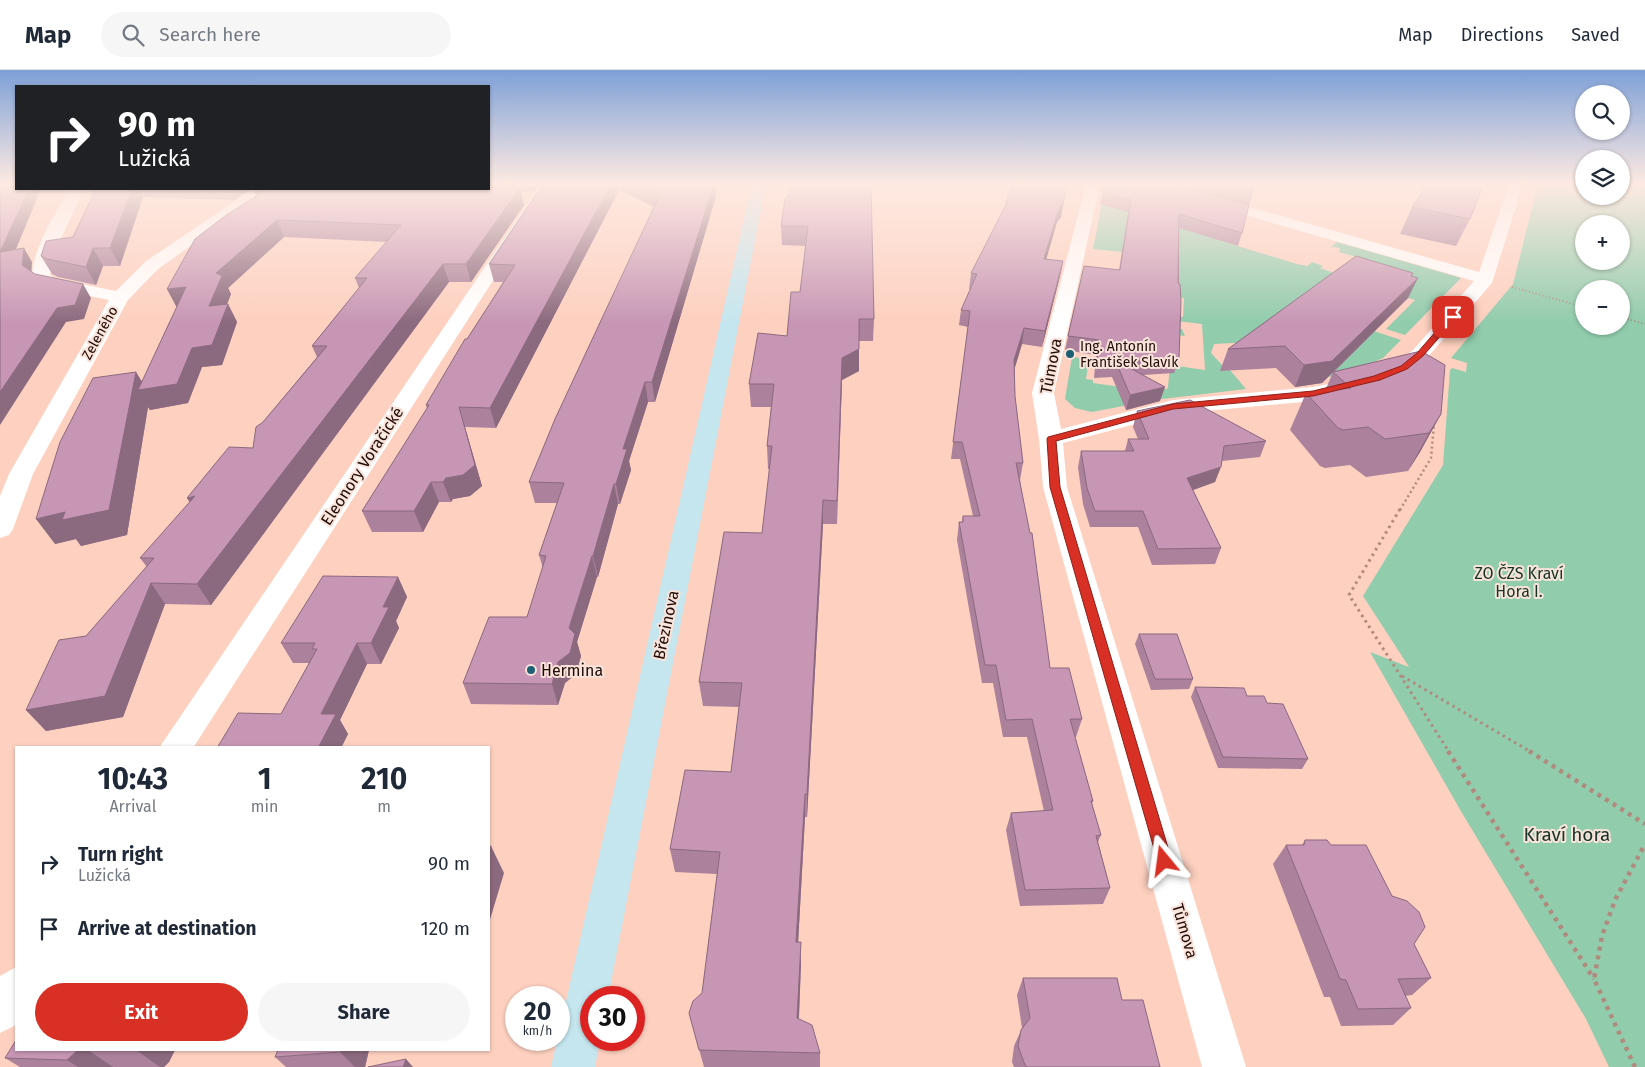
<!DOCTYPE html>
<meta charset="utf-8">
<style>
body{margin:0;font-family:"Fira Sans",sans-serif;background:#f6f6f7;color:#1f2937;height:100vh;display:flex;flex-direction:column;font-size:19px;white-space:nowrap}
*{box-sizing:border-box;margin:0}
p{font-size:16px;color:#747a83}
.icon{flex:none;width:28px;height:28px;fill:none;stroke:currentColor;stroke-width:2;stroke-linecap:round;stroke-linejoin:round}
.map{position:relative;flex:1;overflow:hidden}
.drawer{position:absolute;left:15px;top:676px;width:475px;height:305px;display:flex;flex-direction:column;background:#fff;border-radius:0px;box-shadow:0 1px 4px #0004}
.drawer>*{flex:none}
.guide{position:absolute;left:15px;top:15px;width:475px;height:105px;border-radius:0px;box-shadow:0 1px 4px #0004;background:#202124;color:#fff;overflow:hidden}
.tools{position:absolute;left:1575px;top:15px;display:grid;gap:10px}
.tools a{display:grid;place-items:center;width:55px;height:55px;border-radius:50%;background:#fff;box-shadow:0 1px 4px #0004;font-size:25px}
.speed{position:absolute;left:505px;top:916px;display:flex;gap:10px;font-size:25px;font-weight:700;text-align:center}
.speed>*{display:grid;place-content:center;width:65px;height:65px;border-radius:50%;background:#fff;box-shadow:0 1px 4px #0004;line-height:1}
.speed small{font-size:12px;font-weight:400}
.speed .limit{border:8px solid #d22;background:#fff;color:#111}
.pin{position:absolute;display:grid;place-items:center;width:42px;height:42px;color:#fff;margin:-21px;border-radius:10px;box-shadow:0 2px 8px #0006}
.me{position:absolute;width:55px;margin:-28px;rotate:344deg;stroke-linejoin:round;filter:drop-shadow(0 0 4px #0008)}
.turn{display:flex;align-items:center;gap:18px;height:105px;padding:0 20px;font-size:22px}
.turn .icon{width:65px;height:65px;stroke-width:2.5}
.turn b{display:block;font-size:35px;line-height:42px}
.eta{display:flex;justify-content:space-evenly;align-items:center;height:85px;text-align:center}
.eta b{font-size:30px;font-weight:700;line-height:35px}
.action{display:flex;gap:10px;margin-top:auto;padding:10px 20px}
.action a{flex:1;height:58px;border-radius:30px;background:#d93025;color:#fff;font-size:20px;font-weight:700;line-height:58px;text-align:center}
.action a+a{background:#f6f6f7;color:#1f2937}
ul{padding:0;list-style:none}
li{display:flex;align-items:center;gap:15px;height:65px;padding:0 20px}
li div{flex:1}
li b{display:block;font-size:19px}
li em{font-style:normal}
header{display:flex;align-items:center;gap:30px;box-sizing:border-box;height:70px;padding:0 25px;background:#fff;border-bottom:1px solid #e0e1e3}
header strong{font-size:24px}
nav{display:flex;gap:28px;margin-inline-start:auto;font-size:18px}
.search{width:350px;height:45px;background:#f6f6f7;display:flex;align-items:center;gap:12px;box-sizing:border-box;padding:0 18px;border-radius:28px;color:#747a83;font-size:19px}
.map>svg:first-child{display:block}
.green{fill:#91ccad;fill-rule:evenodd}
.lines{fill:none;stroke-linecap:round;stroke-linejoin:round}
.path-far3{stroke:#af8b7e;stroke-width:2;stroke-dasharray:1 2.5;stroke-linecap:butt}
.path-far2{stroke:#af8b7e;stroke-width:2.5;stroke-dasharray:2 3;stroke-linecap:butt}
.path-far1{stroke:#af8b7e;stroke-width:3;stroke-dasharray:2.5 4;stroke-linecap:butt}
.path{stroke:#af8b7e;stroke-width:4.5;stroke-dasharray:4 5;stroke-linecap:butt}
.street{fill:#fff;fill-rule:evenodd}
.secondary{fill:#c5e6ef;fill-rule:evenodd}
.wall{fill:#ab819b}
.shaded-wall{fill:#8b697e}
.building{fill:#c796b4;stroke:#8b697e}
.route{fill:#d93025;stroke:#8d1f18}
.poi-dot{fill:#1d5f73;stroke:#fae3da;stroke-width:2}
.labels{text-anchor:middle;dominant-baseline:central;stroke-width:4;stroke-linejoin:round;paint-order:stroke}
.far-street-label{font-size:14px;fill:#1f0c06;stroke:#fae3da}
.far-poi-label{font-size:14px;fill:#1f0c06;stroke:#fae3da;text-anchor:start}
.street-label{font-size:16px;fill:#1f0c06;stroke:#fae3da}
.park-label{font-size:16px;fill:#153627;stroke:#fae3da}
.poi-label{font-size:16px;fill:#1f0c06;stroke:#fae3da;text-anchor:start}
.near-park-label{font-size:19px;fill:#153627;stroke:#fae3da}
</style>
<header>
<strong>Map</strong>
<div class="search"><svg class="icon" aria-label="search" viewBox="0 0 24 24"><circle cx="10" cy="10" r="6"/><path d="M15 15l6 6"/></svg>Search here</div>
<nav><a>Map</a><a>Directions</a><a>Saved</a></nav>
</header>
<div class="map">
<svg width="1645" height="997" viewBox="0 0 1645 997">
<rect width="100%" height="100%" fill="#fdd0bf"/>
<g class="green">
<path d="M1109 114 1137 115 1231 142 1221 171 1297 194 1307 196 1312 192 1323 196 1320 198 1337 204 1374 192 1339 182 1340 178 1334 177 1330 178 1337 172 1461 208 1405 265 1386 259 1415 230 1401 226 1374 261 1401 270 1383 288 1352 301 1300 314 1254 272 1214 274 1211 283 1223 296 1230 300 1246 319 1154 330 1092 342 1075 338 1065 329 1072 287 1089 289 1086 309 1093 310V313L1142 320 1167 319 1168 317 1170 295 1205 300 1202 254 1177 251V258L1182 259 1185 266 1177 265 1073 282 1085 215 1154 244 1183 247 1184 228 1174 227 1124 168 1122 182 1093 179 1105 117Z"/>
<path d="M1538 114H1584V126H1621V114H1645V997H1609L1586 949 1462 743 1370 582 1409 597 1363 526 1443 395 1450 300 1452 298 1466 302 1467 293 1451 288 1513 214ZM1584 154H1621V191H1584ZM1584 219H1621V256H1584Z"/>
</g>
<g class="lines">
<g class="path-far3">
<path d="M1512 217 1584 237"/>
<path d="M1621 247 1645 254"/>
</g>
<path class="path-far2" d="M1400 440 1431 388 1434 354"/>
<g class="path-far1">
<path d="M1400 439 1349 525 1449 682"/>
<path d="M1402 606 1531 682"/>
</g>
<g class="path">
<path d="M1448 681 1594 909"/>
<path d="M1529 681 1645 754"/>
<path d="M1635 997 1594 909 1602 866 1615 830 1645 774"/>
</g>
<g class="street">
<path d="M541 114H555L193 678H159Z"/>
<path d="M1086 114H1100L1054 323 1061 359 1173 330 1313 317 1342 311 1350 312 1353 317 1350 322 1313 331 1174 344 1063 373 1067 417 1246 997H1202L1043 417 1039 369 1032 323Z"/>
<path d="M1146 114H1168L1479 202 1509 114H1523L1492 213 1427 288 1411 302 1393 308 1386 306 1382 302 1386 298 1397 294 1413 280 1474 211 1148 117Z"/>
<path d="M69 119H84L57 177 50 205 57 209 116 221 146 191 253 119H271L158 199 128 230 33 404 13 459 9 465 0 468V426L9 404 109 230 45 217 32 207C32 179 56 143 69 119Z"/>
<path d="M16 897V955L0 963V906Z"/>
</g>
<path class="secondary" d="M752 114H766L608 928H591V970H600L595 997H551Z"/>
</g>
<g class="wall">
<path d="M489 114H540L533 122H521L524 135 471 212H449L211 535 165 534 123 647 46 661 26 640 86 566 147 497 140 488 253 378 263 352 317 287 312 276 359 218 355 208 387 172 284 167 228 218 231 224 227 234H228L237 252 222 295 202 297 188 333 150 340 148 337 127 465 81 476 76 469 55 474 142 312 177 237 167 219 256 126 253 119H489Z"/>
<path d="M543 114H716V126L655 332H648L629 391 631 400 620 434H618L598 507H597L577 572 581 586 576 604 565 613 558 635 471 634 463 613 527 547 543 498 539 485 557 433H535L529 412 654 137 619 120 496 358 465 357 482 416 470 426 453 429 451 432H439L423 462H372L362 441 427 339 426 335 503 212H494L489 194Z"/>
<path d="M796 114 874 249 873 271H859V301L842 310 837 454H823L807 747H805L798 872 801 893 799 949 820 983V997H704L689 943 702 923 717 804 675 802 670 779 731 702 739 637 703 636 699 612 762 463 770 399H768L767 376 771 337H751L749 314 787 266 800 222 806 176 782 175 781 156Z"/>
<path d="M1190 114H1256L1249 135 1242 163 1238 176 1179 158V289L1174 303 1143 305 1160 331 1126 340 1112 307 1094 308 1096 285 1065 280 1084 196 1119 200 1128 142 1100 134 1103 120 1195 119Z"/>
<path d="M96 119H250L234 130 143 127 120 196H103L96 215 58 207 52 204 41 186 73 167Z"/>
<path d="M1480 123 1470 149 1456 176 1400 164 1412 137Z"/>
<path d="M1006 131 1061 147 1057 152 1046 189 1063 191 1060 206 1042 277 1022 274 1015 297V326L1023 393 1020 410 1050 598 1082 649 1076 667H1075L1093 731 1092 734 1101 765 1098 772 1110 818 1103 834 1020 836 1006 760 1011 743 1044 741 1027 667H1003L993 613H982L957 470 959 452H962L963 446H973L960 389H951L968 257 959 255 961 240 970 219H969L971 203 1005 136Z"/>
<path d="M1412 206 1408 228 1334 302 1441 344 1420 382 1408 401 1366 407 1350 395 1325 398 1320 396 1290 360 1306 323 1325 321 1333 302 1322 313 1295 317 1276 298 1220 301 1228 279Z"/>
<path d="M1137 341 1266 371 1260 387 1222 391 1215 412 1193 420 1221 478 1215 494 1152 495 1138 457H1090L1083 434 1078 397 1081 381H1125L1128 369H1138L1133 357Z"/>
<path d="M398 507 407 527 396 551 399 558 381 594H367L340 650 348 664 341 678H217L281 644 309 593H293L281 573Z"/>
<path d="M1139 564 1193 609 1189 619 1151 620 1135 574Z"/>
<path d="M1195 617 1247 626 1267 633 1308 689 1302 699 1218 698 1191 627Z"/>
<path d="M1305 770 1414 874 1431 908 1412 925 1405 926 1411 938 1393 955 1341 956 1330 927H1324L1273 794 1286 775H1302Z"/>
<path d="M1023 908 1122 930 1160 997H1014L1012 992 1014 976 1022 958 1017 925Z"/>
<path d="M16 980H175L169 992 164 997H20L5 988Z"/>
<path d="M369 980 365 997H286L275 987Z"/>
</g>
<g class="shaded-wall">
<path d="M531 114H540L533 122Z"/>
<path d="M611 114H618L619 120 496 358 490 338Z"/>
<path d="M714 114H716V126L655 332 652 312Z"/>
<path d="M1067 115 1061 147 1057 152 1042 204 1044 189 1059 138Z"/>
<path d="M520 118 524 135 471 212 466 194Z"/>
<path d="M29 119H41L9 196 0 182Z"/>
<path d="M132 119H139L143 127 120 196 110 178Z"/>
<path d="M229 119H250L234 130Z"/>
<path d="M277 150 284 167 228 218 231 224 219 255 209 236 216 203Z"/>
<path d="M24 178 32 192 31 208 22 195Z"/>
<path d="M93 178 103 196 96 215 86 197Z"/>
<path d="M1063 191 1060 206 1042 277 1045 261Z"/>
<path d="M443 194 449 212 211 535 197 514Z"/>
<path d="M1413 203 1406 220 1418 208 1408 228 1322 313 1295 317 1304 295Z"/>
<path d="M83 214 91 228 84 249 66 252 0 355V322L57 238Z"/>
<path d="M186 217 177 238 167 219Z"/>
<path d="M228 234 237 252 222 295 202 297 188 333 150 340 148 337 127 465 81 476 76 469 55 474 36 449 136 302 146 318 192 278Z"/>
<path d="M1024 258 1022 274 1012 307 1014 290Z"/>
<path d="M859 279V301L842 310 837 454 842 288Z"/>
<path d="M645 312 648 332 629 391 631 400 620 434 616 414 623 379Z"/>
<path d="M1165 317 1160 331 1126 340 1130 325Z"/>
<path d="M459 337 482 416 470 426 453 429 451 432 443 412Z"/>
<path d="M1441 344 1420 382 1408 401 1429 363Z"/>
<path d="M1221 397 1215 412 1182 424 1187 408Z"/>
<path d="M431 412 439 432 423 462 414 441Z"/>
<path d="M614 414 618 434 598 507 593 486Z"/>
<path d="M195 426 200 449 187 428Z"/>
<path d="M823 430V454L807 747V724Z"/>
<path d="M592 486 597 507 577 572 581 586 576 604 565 613 558 635 552 614Z"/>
<path d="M398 507 407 527 396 551 399 558 381 594 371 573 383 537Z"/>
<path d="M151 513 165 534 123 647 46 661 26 640Z"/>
<path d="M357 573 367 594 340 650 348 664 341 678H318L321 644Z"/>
<path d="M805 724V747L797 893 796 872Z"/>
<path d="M491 776 504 803 489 853V784Z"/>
<path d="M801 872V893L798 967 797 948Z"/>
<path d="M78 980H88L113 997H78L67 990Z"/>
<path d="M136 980H175L169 992 164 997H160Z"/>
<path d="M341 980H369L365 997H355L340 982Z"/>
<path d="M406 989 413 997H403Z"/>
</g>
<g class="building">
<path d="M0 114H16V119H29L0 182 24 178 22 195 35 204 83 214 75 235 57 238 0 322Z"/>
<path d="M543 114H611L490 338 459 337 475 395 463 405 446 408 443 412H431L414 441H362L429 335H426L465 269H467L515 195 489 194Z"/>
<path d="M638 114H714L652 312H645L623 379H627L616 414H614L593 486H592L569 558 575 564 570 583 558 592 552 614 463 613 489 547H527L546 486 539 485 564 413 529 412 555 349 660 124Z"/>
<path d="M796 114H871L874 249H859V279L842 288 837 431 823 430 807 724H805L796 872H801L797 948 812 955 820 983 699 980 689 943 693 931 702 923 720 782 670 779 685 700 731 702 742 613 699 612 724 462 762 463 772 376H767L774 314H749L758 263 787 266 791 222H800L808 156H781L785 129Z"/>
<path d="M1013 114H1067V115L1063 133 1059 138 1044 189 1063 191 1045 261 1024 258 1014 290 1015 326 1023 393H1016L1030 463H1032L1050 598H1069L1082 649H1070L1093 731H1091L1101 765 1096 766 1110 818 1025 820 1011 743 1053 740 1032 649 1006 650 996 595H985L959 452H963V446H980L962 372H953L970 241 961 240 977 204 971 203 1008 131H1006Z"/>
<path d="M1175 114 1249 135 1242 163 1179 144 1178 213 1180 214 1181 231 1179 289 1119 292 1165 317 1130 325 1116 292 1097 293 1099 270 1068 266 1084 196 1120 200 1131 130 1102 121 1103 120Z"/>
<path d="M1428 114H1484L1470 149 1412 137Z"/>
<path d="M489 117 520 118 466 194H443L197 514 151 513 105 626 26 640 59 570 86 566 154 488H140L195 426 187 428 229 377 253 378 256 357 263 352 327 276H312L367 208H355L401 155 277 150 216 203 222 206 209 236 228 234 212 275 192 278 177 314 138 320 186 217 167 219 195 169 225 146 267 119H489Z"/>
<path d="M96 119H132L110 178H93L86 197 47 189 41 186 46 171 73 167Z"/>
<path d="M1356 186 1413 203 1411 206 1418 208 1332 291 1304 295 1285 276 1228 279Z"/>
<path d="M1421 281 1445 295 1441 344 1429 363 1385 369 1368 357 1343 360 1338 358 1306 323 1351 318 1333 302Z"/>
<path d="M136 302 109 440 62 450 65 442 36 449 60 372 93 308Z"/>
<path d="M1190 330 1266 371 1224 376 1221 397 1187 408 1221 478 1158 479 1143 441H1095L1087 418 1081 381H1134L1128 369H1149L1137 341Z"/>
<path d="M323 506 398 507 383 537H389L371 573H357L321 644H336L318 678H217L238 643 281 644 317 579H312L315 573H281Z"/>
<path d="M1139 564H1177L1193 609H1155Z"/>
<path d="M1195 617 1244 618 1247 626H1264L1267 633 1283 634 1308 689 1223 687Z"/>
<path d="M1305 770H1327L1331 775H1366L1392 826 1407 831 1419 842 1425 857 1414 874 1431 908 1398 909 1411 938 1358 939 1346 910 1340 909 1286 775H1304Z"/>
<path d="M489 776H491L489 784Z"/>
<path d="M1023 908H1117L1122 930H1143L1160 997H1027L1025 995 1018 976 1021 960 1030 948Z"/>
<path d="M16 970V980H78L67 990 5 988Z"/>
<path d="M278 980H341L340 982 275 987Z"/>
<path d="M406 989 403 997H368Z"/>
</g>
<linearGradient id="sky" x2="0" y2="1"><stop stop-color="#7ea0d7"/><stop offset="0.45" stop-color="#feeae2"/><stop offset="1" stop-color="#feeae2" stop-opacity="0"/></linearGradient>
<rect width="1645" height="253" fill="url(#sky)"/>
<path class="route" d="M1450 245 1457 247 1423 286 1407 299 1380 310 1313 326 1173 339 1056 371 1060 417 1172 791 1170 796 1164 798 1159 796 1050 417 1047 369 1048 367 1173 334 1313 321 1374 306 1401 296 1417 283Z"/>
<g class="poi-dot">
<circle cx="1070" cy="284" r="5"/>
<circle cx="531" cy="600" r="5"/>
</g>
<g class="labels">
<g class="far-street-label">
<text transform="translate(100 263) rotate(-61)">Zeleného</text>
</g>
<g class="far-poi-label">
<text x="1080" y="276">Ing. Antonín<tspan x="1080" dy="16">František Slavík</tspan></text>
</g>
<g class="street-label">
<text transform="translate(1051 296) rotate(-79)">Tůmova</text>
<text transform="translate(362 396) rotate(-57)">Eleonory Voračické</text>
<text transform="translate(666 555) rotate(-78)">Březinova</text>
<text transform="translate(1185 861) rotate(74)">Tůmova</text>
</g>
<g class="park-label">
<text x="1519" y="503">ZO ČZS Kraví<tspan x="1519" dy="18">Hora I.</tspan></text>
</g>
<g class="poi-label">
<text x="541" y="600">Hermina</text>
</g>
<g class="near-park-label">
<text x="1567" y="764">Kraví hora</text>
</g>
</g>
</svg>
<div class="tools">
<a><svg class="icon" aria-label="search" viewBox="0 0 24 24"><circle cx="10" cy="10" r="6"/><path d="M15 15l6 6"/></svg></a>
<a><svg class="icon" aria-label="layers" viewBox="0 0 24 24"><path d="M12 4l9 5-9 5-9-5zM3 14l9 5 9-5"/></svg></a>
<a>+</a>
<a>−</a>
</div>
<div class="speed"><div>20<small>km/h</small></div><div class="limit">30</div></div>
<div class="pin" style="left:1453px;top:247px;background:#d93025"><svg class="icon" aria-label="arrive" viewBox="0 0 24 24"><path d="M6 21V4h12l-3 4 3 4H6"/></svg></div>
<svg class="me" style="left:1164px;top:791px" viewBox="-20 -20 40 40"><path d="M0-17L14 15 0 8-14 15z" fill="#d93025" stroke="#fff" stroke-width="4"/></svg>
<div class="guide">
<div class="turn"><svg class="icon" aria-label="right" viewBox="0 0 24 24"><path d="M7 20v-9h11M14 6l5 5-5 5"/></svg><div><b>90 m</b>Lužická</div></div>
</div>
<section class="drawer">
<div class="eta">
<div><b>10:43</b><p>Arrival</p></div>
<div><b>1</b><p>min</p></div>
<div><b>210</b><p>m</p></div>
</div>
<ul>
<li><svg class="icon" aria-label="right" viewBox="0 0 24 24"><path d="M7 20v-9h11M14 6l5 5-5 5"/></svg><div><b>Turn right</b><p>Lužická</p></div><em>90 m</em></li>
<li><svg class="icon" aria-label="arrive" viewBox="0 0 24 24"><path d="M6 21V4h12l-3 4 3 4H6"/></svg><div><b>Arrive at destination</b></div><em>120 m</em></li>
</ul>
<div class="action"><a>Exit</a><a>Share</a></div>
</section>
</div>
